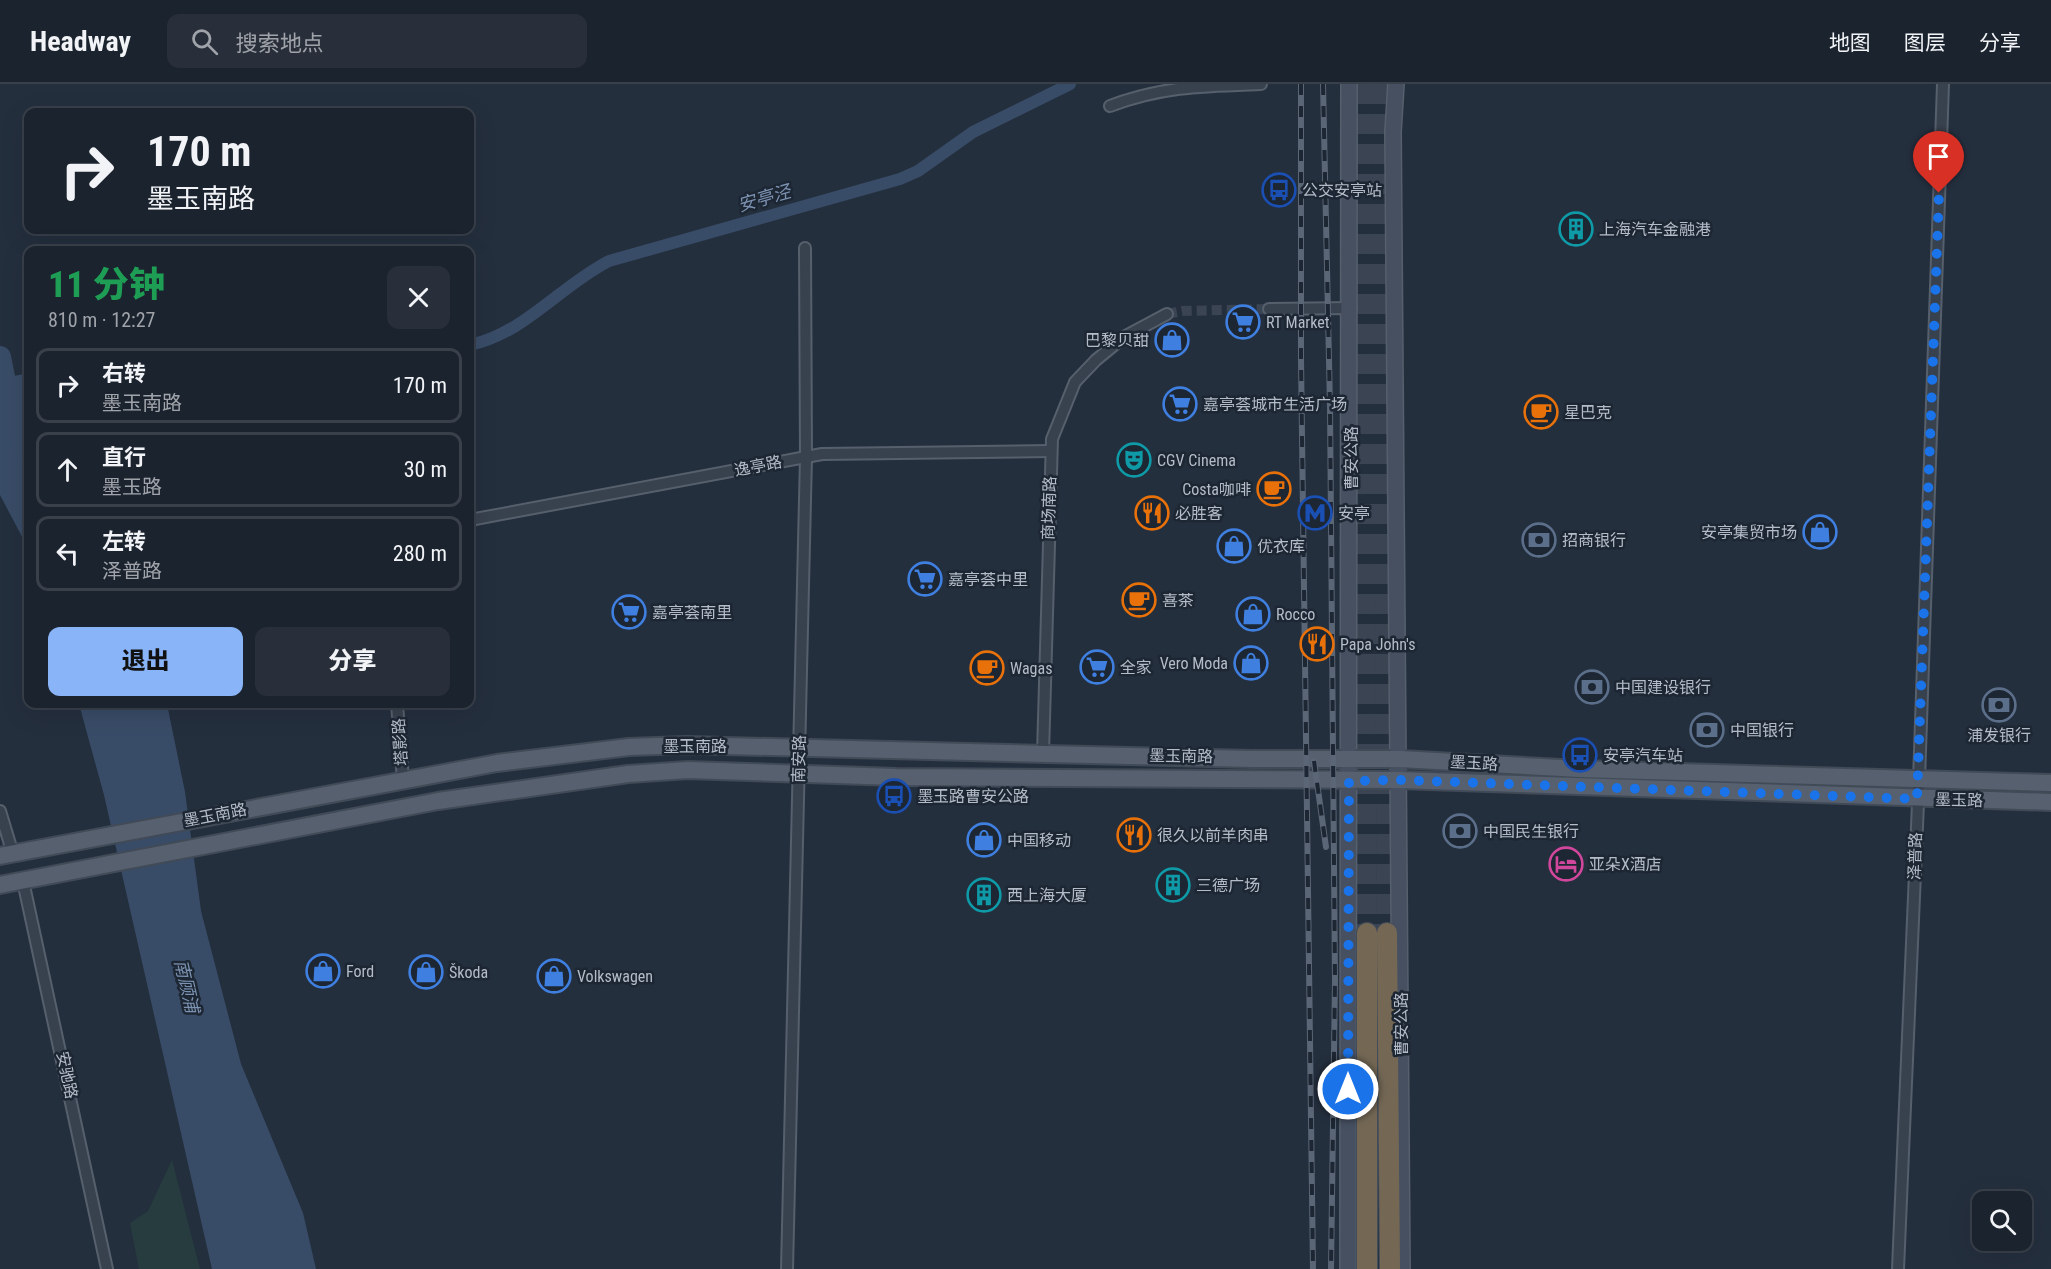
<!DOCTYPE html>
<html lang="zh">
<meta charset="utf-8">
<style>
body{margin:0;font-family:"Roboto Condensed","Noto Sans SC",sans-serif;background:#282f3a;color:#f1f3f6;height:100vh;display:flex;flex-direction:column;font-size:22px;white-space:nowrap}
*{box-sizing:border-box;margin:0}
p{font-size:20px;color:#a0a4aa}
.icon{flex:none;width:33px;height:33px;fill:none;stroke:currentColor;stroke-width:2;stroke-linecap:round;stroke-linejoin:round}
.map{position:relative;flex:1;overflow:hidden}
.sheet{position:absolute;left:24px;top:162px;width:450px;height:462px;display:flex;flex-direction:column;background:#1b232e;border-radius:12px;box-shadow:0 6px 24px #0002,0 0 0 2px #39404a}
.sheet>*{flex:none}
.banner{position:absolute;left:24px;top:24px;width:450px;height:126px;border-radius:12px;box-shadow:0 6px 24px #0002,0 0 0 2px #39404a;background:#1b232e;color:#f1f3f6;overflow:hidden}
.fabs{position:absolute;left:1972px;top:1107px;display:grid;gap:12px}
.fabs a{display:grid;place-items:center;width:60px;height:60px;border-radius:12px;background:#1b232e;box-shadow:0 6px 24px #0002,0 0 0 2px #39404a;font-size:30px}
.pin{position:absolute;display:grid;place-items:center;width:51px;height:51px;color:#fff;margin:-62px -26px;border-radius:50% 50% 50% 0;rotate:-45deg;box-shadow:0 0 6px #0007}
.pin .icon{rotate:45deg}
.me{position:absolute;width:66px;margin:-33px;rotate:0deg;stroke-linejoin:round;filter:drop-shadow(0 0 4px #0008)}
.turn{display:flex;align-items:center;gap:21px;height:126px;padding:0 24px;font-size:27px}
.turn .icon{width:78px;height:78px;stroke-width:2.5}
.turn b{display:block;font-size:42px;line-height:51px}
.round{display:grid;place-items:center;flex:none;width:63px;height:63px;border-radius:12px;background:#282f3a}
.summary{display:flex;align-items:center;justify-content:space-between;height:102px;padding:0 24px}
h1{font-size:36px;font-weight:800;line-height:45px;color:#1e9e55}
.primary-button{display:flex;gap:12px;margin-top:auto;padding:12px 24px}
.primary-button a{flex:1;height:69px;border-radius:12px;background:#8ab4f8;color:#111;font-size:24px;font-weight:800;line-height:69px;text-align:center}
.primary-button a+a{background:#282f3a;color:#f1f3f6}
ul{padding:0;list-style:none}
li{display:flex;align-items:center;gap:18px;height:75px;margin:0 12px 9px;padding:0 12px;border:3px solid #39404a;border-radius:12px}
li div{flex:1}
li b{display:block;font-size:22px}
li em{font-style:normal}
header{display:flex;align-items:center;gap:36px;box-sizing:border-box;height:84px;padding:0 30px;background:#1b232e;border-bottom:2px solid #39404a}
header strong{font-size:28px}
nav{display:flex;gap:33px;margin-inline-start:auto;font-size:21px}
.search{width:420px;height:54px;background:#282f3a;display:flex;align-items:center;gap:15px;box-sizing:border-box;padding:0 21px;border-radius:12px;color:#a0a4aa;font-size:22px}
.map>svg:first-child{display:block}
.green{fill:#263c3f}
.water{fill:#394c67}
.lines{fill:none;stroke-linecap:round;stroke-linejoin:round}
.canal{stroke:#394c67;stroke-width:12}
.river{stroke:#394c67;stroke-width:22}
.street-tunnel{stroke:#3a4453;stroke-width:10;stroke-dasharray:10 5;stroke-linecap:butt}
.highway-tunnel{stroke:#3a4453;stroke-width:20;stroke-dasharray:20 10;stroke-linecap:butt}
.street-casing{stroke:#565f6c;stroke-width:14}
.secondary-casing{stroke:#565f6c;stroke-width:18}
.primary-casing{stroke:#414a57;stroke-width:20}
.highway-casing{stroke:#434c59;stroke-width:22}
.street{stroke:#38414e;stroke-width:10}
.secondary{stroke:#465061;stroke-width:15}
.primary{stroke:#56606e;stroke-width:16}
.highway{stroke:#746855;stroke-width:20}
.rail-casing{stroke:#5a6575;stroke-width:6}
.rail{stroke:#1d2633;stroke-width:4;stroke-dasharray:11;stroke-linecap:butt}
.route{stroke:#1a73e8;stroke-width:10;stroke-dasharray:0 18}
.labels{text-anchor:middle;dominant-baseline:central;stroke-width:5;stroke-linejoin:round;paint-order:stroke}
.poi-label{font-size:16px;fill:#b4bcc9;stroke:#1d2633;text-anchor:start}
.street-label{font-size:16px;fill:#b4bcc9;stroke:#1d2633}
.water-label{font-size:18px;font-style:italic;fill:#7c92b1;stroke:#1d2633}
</style>
<header>
<strong>Headway</strong>
<div class="search"><svg class="icon" aria-label="search" viewBox="0 0 24 24"><circle cx="10" cy="10" r="6"/><path d="M15 15l6 6"/></svg>搜索地点</div>
<nav><a>地图</a><a>图层</a><a>分享</a></nav>
</header>
<div class="map">
<svg width="2051" height="1185" viewBox="0 0 2051 1185">
<rect width="100%" height="100%" fill="#242f3e"/>
<path class="green" d="M172 1076 200 1185H139L130 1139 148 1127Z"/>
<g class="water">
<path d="M28 289V464L0 411V295Z"/>
<path d="M79 620H167L185 708 201 827 241 980 303 1129 316 1185H212L104 711Z"/>
</g>
<g class="lines">
<path class="canal" d="M470 261C525 249 560 202 609 177L900 95 918 87 973 48 1070 0"/>
<path class="river" d="M0 273 8 313 28 370"/>
<path class="street-tunnel" d="M1167 230 1183 227 1269 225"/>
<g class="highway-tunnel">
<path d="M1366 0 1367 849"/>
<path d="M1382 0 1387 849"/>
</g>
<defs>
<g id="street">
<path d="M1110 22C1163 2 1205 2 1261 0"/>
<path d="M1269 225 1351 224"/>
<path d="M470 436 822 370 1051 367"/>
<path d="M397 620 403 696"/>
<path d="M1043 670 1052 355 1075 298 1096 276 1124 253 1167 230"/>
<path d="M0 727 13 770"/>
<path d="M23 797 107 1185"/>
<path d="M787 1185 806 373 805 164"/>
<path d="M1898 1185 1919 696 1943 0"/>
</g>
<g id="secondary">
<path d="M1396 0 1393 48 1402 1185"/>
<path d="M1348 1185 1349 0"/>
</g>
<g id="primary">
<path d="M0 772 497 679 629 663 687 661 1252 675H1400L1579 685 2051 699"/>
<path d="M0 801 438 717 628 690 688 686 896 693 1399 696 2051 718"/>
</g>
<g id="highway">
<path d="M1367 849V1185"/>
<path d="M1387 849 1390 1185"/>
</g>
</defs>
<use href="#street" class="street-casing"/>
<use href="#secondary" class="secondary-casing"/>
<use href="#primary" class="primary-casing"/>
<use href="#highway" class="highway-casing"/>
<use href="#street" class="street"/>
<use href="#secondary" class="secondary"/>
<use href="#primary" class="primary"/>
<use href="#highway" class="highway"/>
<defs>
<g id="rail">
<path d="M1301 0V275L1313 1185"/>
<path d="M1323 0 1330 322 1335 896 1331 1185"/>
<path d="M1314 677 1326 763"/>
</g>
</defs>
<use href="#rail" class="rail-casing"/>
<use href="#rail" class="rail"/>
</g>
<g class="lines">
<path class="route" d="M1348 1005 1349 697 1399 696 1917 715 1939 109"/>
</g>
<defs>
<symbol id="bus-ring" viewBox="-11 -11 22 22"><circle r="9.5" fill="#1d2633" stroke="#1a4fb4" stroke-width="1.5"/><path d="M-5-6H5V4H4V6H2V4H-2V6H-4V4H-5ZM-3.5-4V0h7V-4ZM-3.5 1.2v1.5H-2V1.2ZM2 1.2v1.5H3.5V1.2Z" fill="#1a4fb4"/></symbol>
<symbol id="building-ring" viewBox="-11 -11 22 22"><circle r="9.5" fill="#1d2633" stroke="#0f9aa8" stroke-width="1.5"/><path d="M-4-6H4V6H1V3H-1V6H-4ZM-2.5-4.3h1.7v1.8h-1.7ZM.8-4.3h1.7v1.8H.8ZM-2.5-1h1.7V.8h-1.7ZM.8-1h1.7V.8H.8Z" fill="#0f9aa8"/></symbol>
<symbol id="supermarket-ring" viewBox="-11 -11 22 22"><circle r="9.5" fill="#1d2633" stroke="#3f7fe0" stroke-width="1.5"/><path d="M-6-5.5h2.5l.6 2H6L4.5 2H-2.5L-4.4-4H-6ZM-1.5 3.2a1.3 1.3 0 1 0 .1 0ZM3 3.2a1.3 1.3 0 1 0 .1 0Z" fill="#3f7fe0"/></symbol>
<symbol id="shop-ring" viewBox="-11 -11 22 22"><circle r="9.5" fill="#1d2633" stroke="#3f7fe0" stroke-width="1.5"/><path d="M-5-2.5h2.3a2.7 3.5 0 0 1 5.4 0H5L5.5 6h-11ZM-1.5-2.5h3a1.5 2.3 0 0 0-3 0Z" fill="#3f7fe0"/></symbol>
<symbol id="cafe-ring" viewBox="-11 -11 22 22"><circle r="9.5" fill="#1d2633" stroke="#e8710a" stroke-width="1.5"/><path d="M-5.5-4.5H6V0H3Q3 3.5 0 3.5H-2.5Q-5.5 3.5-5.5 0ZM3-3.2v2h1.7v-2ZM-6 4.5H4V6H-6Z" fill="#e8710a"/></symbol>
<symbol id="theatre-ring" viewBox="-11 -11 22 22"><circle r="9.5" fill="#1d2633" stroke="#0f9aa8" stroke-width="1.5"/><path d="M-5-5.5Q0-4 5-5.5V0Q5 5 0 6Q-5 5-5 0ZM-3.3-2.5H-1v1.5H-3.3ZM1-2.5H3.3v1.5H1ZM-2.8 1Q0 5.5 2.8 1Z" fill="#0f9aa8"/></symbol>
<symbol id="restaurant-ring" viewBox="-11 -11 22 22"><circle r="9.5" fill="#1d2633" stroke="#e8710a" stroke-width="1.5"/><path d="M-5-6h1v4h1v-4h1v4h1v-4h1v5L-1.5 .5V6h-2V.5L-5-1ZM5-6V6H3V1.5H1.5Q1.5-4 5-6Z" fill="#e8710a"/></symbol>
<symbol id="metro-ring" viewBox="-11 -11 22 22"><circle r="9.5" fill="#1d2633" stroke="#1a4fb4" stroke-width="1.5"/><path d="M-5.5 5V-5H-3L0 0L3-5H5.5V5H3V-.5L0 4L-3-.5V5Z" fill="#1a4fb4"/></symbol>
<symbol id="bank-ring" viewBox="-11 -11 22 22"><circle r="9.5" fill="#1d2633" stroke="#5c6f8a" stroke-width="1.5"/><path d="M-6-4H6V4H-6ZM0-2.3a2.3 2.3 0 1 0 0 4.6a2.3 2.3 0 1 0 0-4.6Z" fill="#5c6f8a"/></symbol>
<symbol id="hotel-ring" viewBox="-11 -11 22 22"><circle r="9.5" fill="#1d2633" stroke="#d1479c" stroke-width="1.5"/><path d="M-6-4.5h1.5V1H6V5H4.5V3h-9V5H-6ZM-4 0a1.8 1.8 0 1 1 3.6 0ZM.5 0V-2.5h3Q6-2.5 6 0Z" fill="#d1479c"/></symbol>
</defs>
<g fill-rule="evenodd">
<use href="#bus-ring" x="1260" y="87" width="38" height="38"/>
<use href="#building-ring" x="1557" y="126" width="38" height="38"/>
<use href="#supermarket-ring" x="1224" y="219" width="38" height="38"/>
<use href="#shop-ring" x="1153" y="237" width="38" height="38"/>
<use href="#supermarket-ring" x="1161" y="301" width="38" height="38"/>
<use href="#cafe-ring" x="1522" y="309" width="38" height="38"/>
<use href="#theatre-ring" x="1115" y="357" width="38" height="38"/>
<use href="#cafe-ring" x="1255" y="386" width="38" height="38"/>
<use href="#restaurant-ring" x="1133" y="410" width="38" height="38"/>
<use href="#metro-ring" x="1296" y="410" width="38" height="38"/>
<use href="#shop-ring" x="1801" y="429" width="38" height="38"/>
<use href="#bank-ring" x="1520" y="437" width="38" height="38"/>
<use href="#shop-ring" x="1215" y="443" width="38" height="38"/>
<use href="#supermarket-ring" x="906" y="476" width="38" height="38"/>
<use href="#cafe-ring" x="1120" y="497" width="38" height="38"/>
<use href="#supermarket-ring" x="610" y="509" width="38" height="38"/>
<use href="#shop-ring" x="1234" y="511" width="38" height="38"/>
<use href="#restaurant-ring" x="1298" y="541" width="38" height="38"/>
<use href="#shop-ring" x="1232" y="560" width="38" height="38"/>
<use href="#supermarket-ring" x="1078" y="564" width="38" height="38"/>
<use href="#cafe-ring" x="968" y="565" width="38" height="38"/>
<use href="#bank-ring" x="1573" y="584" width="38" height="38"/>
<use href="#bank-ring" x="1980" y="602" width="38" height="38"/>
<use href="#bank-ring" x="1688" y="627" width="38" height="38"/>
<use href="#bus-ring" x="1561" y="652" width="38" height="38"/>
<use href="#bus-ring" x="875" y="693" width="38" height="38"/>
<use href="#bank-ring" x="1441" y="728" width="38" height="38"/>
<use href="#restaurant-ring" x="1115" y="732" width="38" height="38"/>
<use href="#shop-ring" x="965" y="737" width="38" height="38"/>
<use href="#hotel-ring" x="1547" y="761" width="38" height="38"/>
<use href="#building-ring" x="1154" y="782" width="38" height="38"/>
<use href="#building-ring" x="965" y="792" width="38" height="38"/>
<use href="#shop-ring" x="304" y="868" width="38" height="38"/>
<use href="#shop-ring" x="407" y="869" width="38" height="38"/>
<use href="#shop-ring" x="535" y="873" width="38" height="38"/>
</g>
<g class="labels">
<g class="poi-label">
<text x="1302" y="106">公交安亭站</text>
<text x="1599" y="145">上海汽车金融港</text>
<text x="1266" y="238">RT Market</text>
<text x="1149" y="256" text-anchor="end">巴黎贝甜</text>
<text x="1203" y="320">嘉亭荟城市生活广场</text>
<text x="1564" y="328">星巴克</text>
<text x="1157" y="376">CGV Cinema</text>
<text x="1251" y="405" text-anchor="end">Costa咖啡</text>
<text x="1175" y="429">必胜客</text>
<text x="1338" y="429">安亭</text>
<text x="1797" y="448" text-anchor="end">安亭集贸市场</text>
<text x="1562" y="456">招商银行</text>
<text x="1257" y="462">优衣库</text>
<text x="948" y="495">嘉亭荟中里</text>
<text x="1162" y="516">喜茶</text>
<text x="652" y="528">嘉亭荟南里</text>
<text x="1276" y="530">Rocco</text>
<text x="1340" y="560">Papa John's</text>
<text x="1228" y="579" text-anchor="end">Vero Moda</text>
<text x="1120" y="583">全家</text>
<text x="1010" y="584">Wagas</text>
<text x="1615" y="603">中国建设银行</text>
<text x="1730" y="646">中国银行</text>
<text x="1999" y="651" text-anchor="middle">浦发银行</text>
<text x="1603" y="671">安亭汽车站</text>
<text x="917" y="712">墨玉路曹安公路</text>
<text x="1483" y="747">中国民生银行</text>
<text x="1157" y="751">很久以前羊肉串</text>
<text x="1007" y="756">中国移动</text>
<text x="1589" y="780">亚朵X酒店</text>
<text x="1196" y="801">三德广场</text>
<text x="1007" y="811">西上海大厦</text>
<text x="346" y="887">Ford</text>
<text x="449" y="888">Škoda</text>
<text x="577" y="892">Volkswagen</text>
</g>
<g class="street-label">
<text transform="translate(1351 374) rotate(-90)">曹安公路</text>
<text transform="translate(758 382) rotate(-11)">逸亭路</text>
<text transform="translate(1049 424) rotate(-88)">商场南路</text>
<text transform="translate(400 658) rotate(-94)">塔影路</text>
<text x="695" y="662">墨玉南路</text>
<text transform="translate(1181 672) rotate(1)">墨玉南路</text>
<text transform="translate(799 675) rotate(-89)">南安路</text>
<text transform="translate(1474 679) rotate(3)">墨玉路</text>
<text transform="translate(1959 716) rotate(1)">墨玉路</text>
<text transform="translate(215 731) rotate(-11)">墨玉南路</text>
<text transform="translate(1915 772) rotate(-88)">泽普路</text>
<text transform="translate(1401 940) rotate(-90)">曹安公路</text>
<text transform="translate(67 991) rotate(78)">安驰路</text>
</g>
<g class="water-label">
<text transform="translate(764 114) rotate(-16)">安亭泾</text>
<text transform="translate(187 902) rotate(77)">南顾浦</text>
</g>
</g>
</svg>
<div class="fabs">
<a><svg class="icon" aria-label="search" viewBox="0 0 24 24"><circle cx="10" cy="10" r="6"/><path d="M15 15l6 6"/></svg></a>
</div>
<div class="pin" style="left:1939px;top:109px;background:#d93025"><svg class="icon" aria-label="arrive" viewBox="0 0 24 24"><path d="M6 21V4h12l-3 4 3 4H6"/></svg></div>
<svg class="me" style="left:1348px;top:1005px" viewBox="-20 -20 40 40"><circle r="17" fill="#1a73e8" stroke="#fff" stroke-width="3"/><path d="M0-11L8 9 0 5-8 9z" fill="#fff"/></svg>
<div class="banner">
<div class="turn"><svg class="icon" aria-label="right" viewBox="0 0 24 24"><path d="M7 20v-9h11M14 6l5 5-5 5"/></svg><div><b>170 m</b>墨玉南路</div></div>
</div>
<section class="sheet">
<div class="summary"><div><h1>11 分钟</h1><p>810 m · 12:27</p></div><a class="round"><svg class="icon" aria-label="close" viewBox="0 0 24 24"><path d="M6 6l12 12M18 6L6 18"/></svg></a></div>
<ul>
<li><svg class="icon" aria-label="right" viewBox="0 0 24 24"><path d="M7 20v-9h11M14 6l5 5-5 5"/></svg><div><b>右转</b><p>墨玉南路</p></div><em>170 m</em></li>
<li><svg class="icon" aria-label="ahead" viewBox="0 0 24 24"><path d="M12 20V5M6 11l6-6 6 6"/></svg><div><b>直行</b><p>墨玉路</p></div><em>30 m</em></li>
<li><svg class="icon" aria-label="left" viewBox="0 0 24 24"><path d="M17 20v-9H6M10 6l-5 5 5 5"/></svg><div><b>左转</b><p>泽普路</p></div><em>280 m</em></li>
</ul>
<div class="primary-button"><a>退出</a><a>分享</a></div>
</section>
</div>
